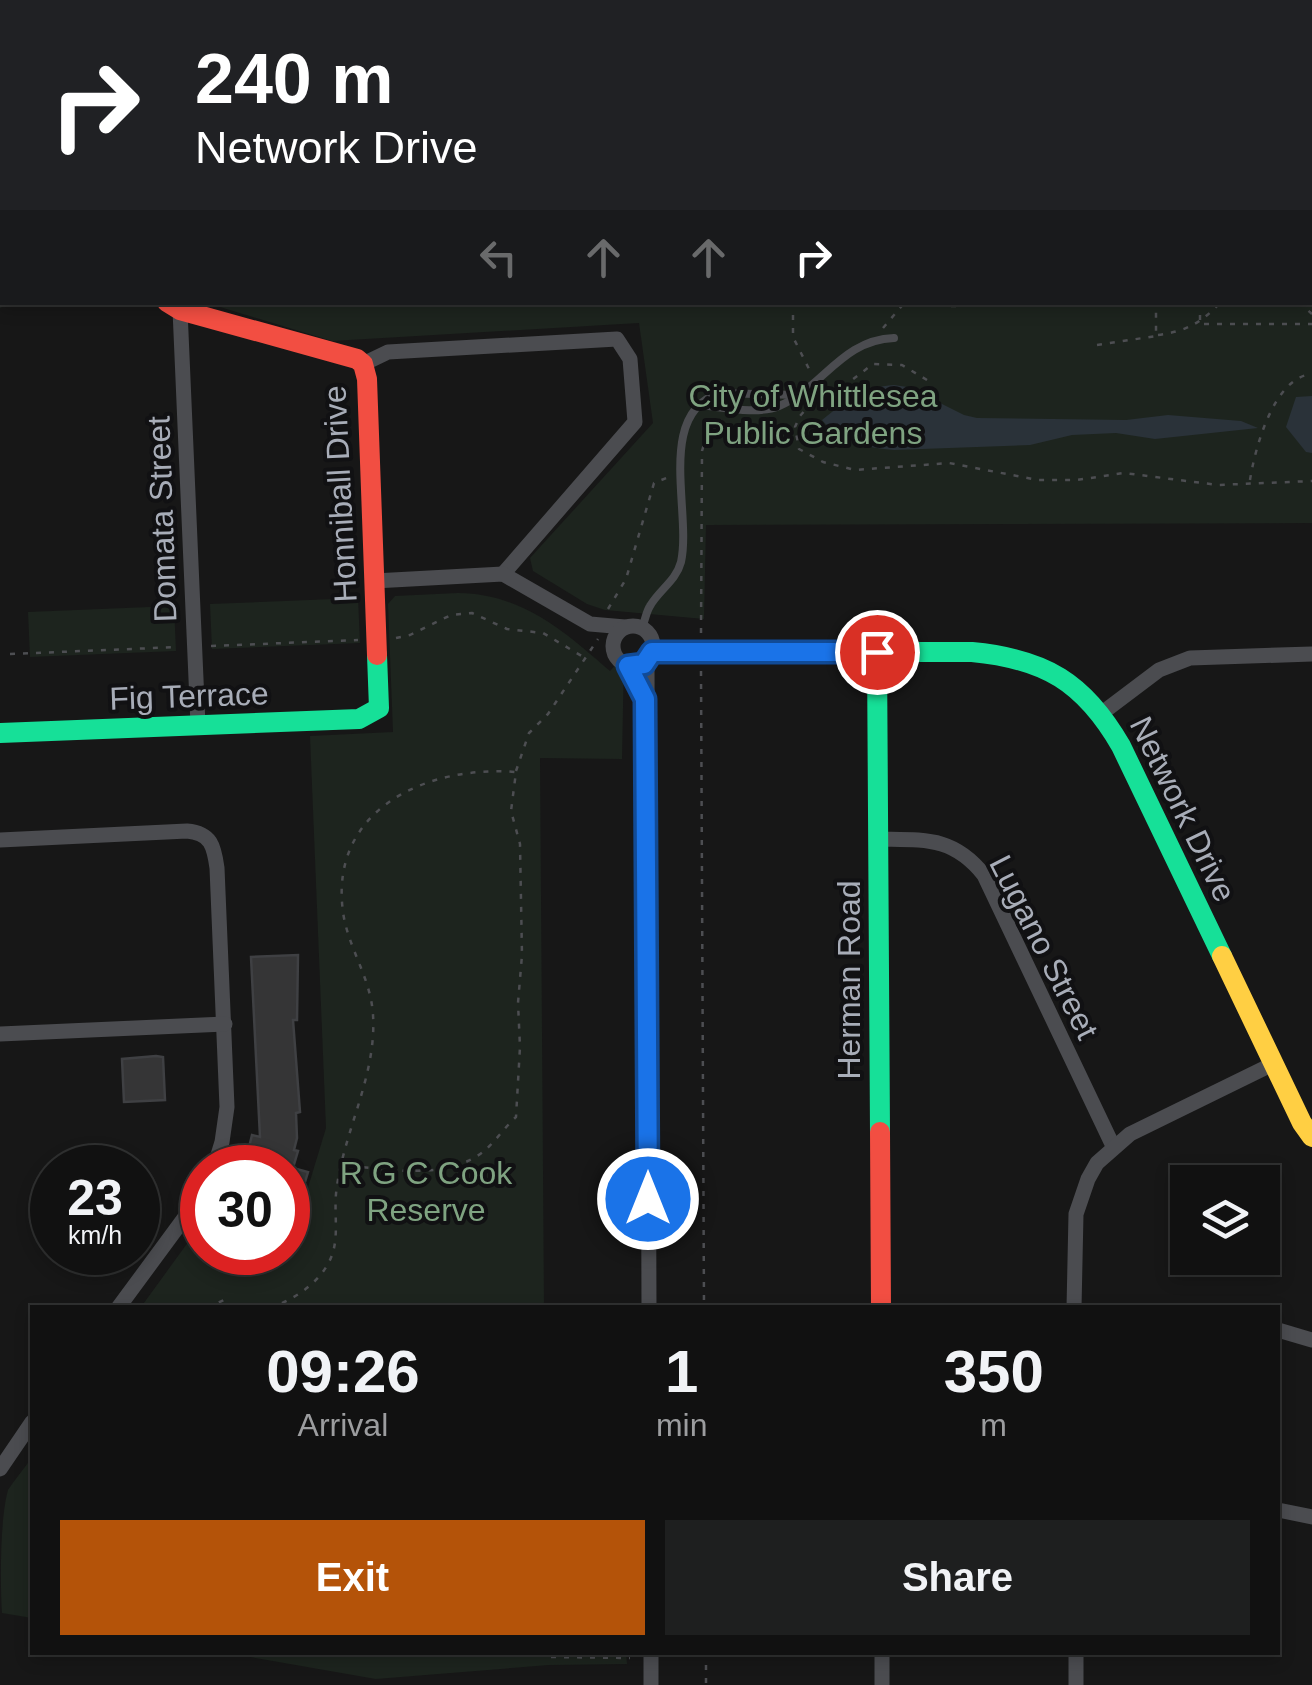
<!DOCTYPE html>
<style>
body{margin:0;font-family:Arial,sans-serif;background:#1e1f1f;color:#f1f3f6;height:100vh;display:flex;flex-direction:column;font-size:38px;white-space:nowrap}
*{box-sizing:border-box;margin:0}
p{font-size:32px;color:#9c9d9f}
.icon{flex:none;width:55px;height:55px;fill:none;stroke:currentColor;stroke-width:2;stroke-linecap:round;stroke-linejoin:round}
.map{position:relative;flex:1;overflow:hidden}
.side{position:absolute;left:30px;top:1305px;width:1250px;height:350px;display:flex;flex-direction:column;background:#111;border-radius:0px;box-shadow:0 5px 15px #0003,0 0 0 2px #303131}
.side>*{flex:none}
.banner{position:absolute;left:0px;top:0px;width:1312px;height:305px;box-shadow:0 5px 15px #0003,0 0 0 2px #303131;background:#202124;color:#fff;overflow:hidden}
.fabs{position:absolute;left:1170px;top:1165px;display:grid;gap:20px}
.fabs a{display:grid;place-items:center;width:110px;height:110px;border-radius:0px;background:#111;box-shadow:0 5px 15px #0003,0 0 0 2px #303131;font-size:50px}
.speed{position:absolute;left:30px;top:1145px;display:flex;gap:20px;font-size:50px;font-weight:700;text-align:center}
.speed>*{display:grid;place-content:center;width:130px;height:130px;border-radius:50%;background:#111;box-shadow:0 5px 15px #0003,0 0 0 2px #303131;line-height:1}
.speed small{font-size:25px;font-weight:400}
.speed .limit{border:15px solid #d22;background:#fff;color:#111}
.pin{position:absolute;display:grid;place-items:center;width:85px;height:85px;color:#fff;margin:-42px;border:5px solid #fff;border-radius:50%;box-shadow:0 2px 10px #0007}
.me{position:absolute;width:110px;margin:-55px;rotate:0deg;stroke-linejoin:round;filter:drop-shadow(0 0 8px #0008)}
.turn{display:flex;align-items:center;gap:35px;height:210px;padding:0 30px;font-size:45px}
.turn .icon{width:130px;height:130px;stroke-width:2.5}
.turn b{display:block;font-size:70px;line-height:85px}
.lanes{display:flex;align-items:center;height:95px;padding:0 30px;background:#0003;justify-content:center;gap:50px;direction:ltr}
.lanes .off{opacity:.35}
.eta{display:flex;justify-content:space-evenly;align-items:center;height:170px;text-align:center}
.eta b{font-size:60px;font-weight:600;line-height:70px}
.primary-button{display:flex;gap:20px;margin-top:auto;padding:20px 30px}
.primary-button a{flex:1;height:115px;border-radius:0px;background:#b45309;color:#fff;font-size:40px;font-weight:600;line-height:115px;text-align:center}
.primary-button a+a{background:#1e1f1f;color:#f1f3f6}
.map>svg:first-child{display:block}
.green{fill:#1d241e}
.water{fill:#2a3239}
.building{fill:#353536;stroke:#3f4043;stroke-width:2.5}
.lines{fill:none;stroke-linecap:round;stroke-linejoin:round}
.path{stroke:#4d4e52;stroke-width:2.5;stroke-dasharray:5 8;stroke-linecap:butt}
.lane{stroke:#4b4c50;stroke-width:8}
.street{stroke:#4b4c50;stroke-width:15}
.fast{stroke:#16e098;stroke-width:20}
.slow{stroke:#ffcf43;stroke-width:20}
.jam{stroke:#f24e42;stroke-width:20}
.route-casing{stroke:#114b97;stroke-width:25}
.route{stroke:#1a73e8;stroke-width:18}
.labels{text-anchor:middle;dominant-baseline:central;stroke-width:8;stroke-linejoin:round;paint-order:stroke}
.park-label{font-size:32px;fill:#7fa381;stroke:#111113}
.street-label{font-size:32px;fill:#a8adb8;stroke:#111113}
</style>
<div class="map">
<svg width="1312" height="1685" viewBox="0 0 1312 1685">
<rect width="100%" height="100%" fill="#171717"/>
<g class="green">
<path d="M89 0H1312V523L706 525 704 619 605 610 587 604 533 571 530 558 653 423 639 323 332 341 207 303 1310 302V2H84Z"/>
<path d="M2 47V302L11 303 0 308Z"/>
<path d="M458 593C523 594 564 631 610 671L624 656 622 759 540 758 544 1307H141L202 1223V1252H288V1238L300 1214 326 1128 310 736 393 732 388 604 395 596Z"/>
<path d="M358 598 360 643 212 649 210 604Z"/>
<path d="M174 606 176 651 30 657 28 612Z"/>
<path d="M32 1457V1618L2 1613C0 1581 0 1519 8 1490 15 1479 25 1468 32 1457Z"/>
<path d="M626 1653 627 1664 549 1665 376 1679 227 1653Z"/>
</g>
<g class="water">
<path d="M894 385 914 388 912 395 922 400 926 396 964 415 977 418 1126 420 1168 415 1241 421 1258 428 1155 439 1116 433 1072 435 1030 445 894 450C867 448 840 442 822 420 844 402 864 387 894 385Z"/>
<path d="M1312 396V453L1306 452 1286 427 1296 397Z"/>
</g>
<g class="building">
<path d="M298 955 297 1020H293L300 1112 296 1113 297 1138 294 1150 298 1151 293 1168 308 1172 293 1221H288V1168H244L252 1135 260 1137 251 957Z"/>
<path d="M156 1056 163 1057 165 1100 124 1102 122 1059Z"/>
</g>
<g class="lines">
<g class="path">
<path d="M146 2 150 0"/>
<path d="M874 2 875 0"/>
<path d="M908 2 909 0"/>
<path d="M1126 2 1127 0"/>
<path d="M1310 84H1312"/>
<path d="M0 103 2 101"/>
<path d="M1310 230H1312"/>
<path d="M1310 237H1312"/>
<path d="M1310 267H1312"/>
<path d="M1310 300 1312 298"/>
<path d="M793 302V337L810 371"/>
<path d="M1200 302V324H1312"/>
<path d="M1299 302 1312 314"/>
<path d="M951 306 1156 304"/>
<path d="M883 328 905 302"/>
<path d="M1158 335C1187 331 1201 323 1221 302"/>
<path d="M1097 345 1156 336V302"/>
<path d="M927 380 902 365 873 364 832 395 806 409 800 416 795 427 799 449 823 462 855 470 949 463 1038 480H1077L1124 473 1218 485 1312 481"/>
<path d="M1250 480C1255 448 1274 377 1312 374"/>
<path d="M608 609 626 579 654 483 669 477"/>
<path d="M701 633 702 451 709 428 722 420"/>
<path d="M396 638 410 635 451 615 472 613 507 629 543 633 585 658"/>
<path d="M211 646 358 640"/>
<path d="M10 654 178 647"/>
<path d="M701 671 704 1308"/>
<path d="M516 771 529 733 548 714 598 639"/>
<path d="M207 1308 224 1300 235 1308"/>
<path d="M270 1308C293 1300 318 1284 329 1262 340 1241 334 1217 336 1194 342 1134 377 1077 373 1015 371 978 348 948 343 912 329 809 427 765 516 772L511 811 520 844 522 955 518 1003 520 1047 516 1117C504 1128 495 1142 483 1152 445 1181 386 1169 342 1165"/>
<path d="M706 1652V1685"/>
<path d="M551 1657 630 1658"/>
</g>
<g class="lane">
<path d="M700 405C722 407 758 415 779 406 823 388 841 340 894 338"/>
<path d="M642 628C645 621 646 612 650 606 659 590 676 581 681 562 692 512 655 413 720 393L796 395"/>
</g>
<g class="street">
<path d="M180 310 198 725"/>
<path d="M363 364 388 352 617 339 630 359 635 422 503 574"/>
<path d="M374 581 503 574 590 624 625 627"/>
<circle cx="633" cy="646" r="20"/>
<path d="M647 661 649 1308"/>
<path d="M1102 713 1159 670 1190 658 1312 654"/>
<path d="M878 839C924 840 953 836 984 875L1113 1146"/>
<path d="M0 840 187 831C211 833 214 846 217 868L227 1107 222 1142 214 1168"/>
<path d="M0 1034 225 1024"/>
<path d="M118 1308 202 1194"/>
<path d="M1074 1308 1076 1214 1088 1179 1097 1163 1130 1134 1273 1064"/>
<path d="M1278 1330 1312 1340"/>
<path d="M0 1469 32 1422"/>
<path d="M1278 1510 1312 1517"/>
<path d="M651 1652V1685"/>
<path d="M882 1652V1685"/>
<path d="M1076 1652V1685"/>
</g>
<g class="fast">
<path d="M652 652H972C1045 659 1084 682 1121 746L1222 956"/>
<path d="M877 652 880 1132"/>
<path d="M0 733 359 719 379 708 377 655"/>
</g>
<path class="slow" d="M1222 956 1302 1123 1312 1137"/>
<g class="jam">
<path d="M18 2 22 0"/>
<path d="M167 302 180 310 357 359 363 364 367 379 377 655"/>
<path d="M880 1132 881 1308"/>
</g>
</g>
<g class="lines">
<defs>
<path id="route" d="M648 1199 645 699 628 666 644 664 652 652H877"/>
</defs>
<use href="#route" class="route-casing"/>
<use href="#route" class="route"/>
</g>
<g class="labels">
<g class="park-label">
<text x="813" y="396">City of Whittlesea<tspan x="813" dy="37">Public Gardens</tspan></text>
<text x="426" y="1173">R G C Cook<tspan x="426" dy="37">Reserve</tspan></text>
</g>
<g class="street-label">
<text transform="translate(340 494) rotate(-93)">Honniball Drive</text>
<text transform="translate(162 519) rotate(-92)">Domata Street</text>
<text transform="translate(189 696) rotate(-2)">Fig Terrace</text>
<text transform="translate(1183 809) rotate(64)">Network Drive</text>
<text transform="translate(1044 947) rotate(63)">Lugano Street</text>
<text transform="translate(849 980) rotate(-90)">Herman Road</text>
</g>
</g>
</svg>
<div class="fabs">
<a><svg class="icon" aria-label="layers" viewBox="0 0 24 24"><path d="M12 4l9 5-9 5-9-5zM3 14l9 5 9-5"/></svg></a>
</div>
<div class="speed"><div>23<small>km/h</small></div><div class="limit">30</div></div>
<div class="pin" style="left:877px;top:652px;background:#d93025"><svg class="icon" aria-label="arrive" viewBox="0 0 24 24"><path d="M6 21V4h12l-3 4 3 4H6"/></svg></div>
<svg class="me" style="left:648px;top:1199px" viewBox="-20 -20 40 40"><circle r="17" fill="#1a73e8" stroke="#fff" stroke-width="3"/><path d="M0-11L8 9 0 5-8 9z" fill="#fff"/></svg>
<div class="banner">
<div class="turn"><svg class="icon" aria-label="right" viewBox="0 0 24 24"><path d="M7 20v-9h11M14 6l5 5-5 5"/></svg><div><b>240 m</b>Network Drive</div></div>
<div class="lanes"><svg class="icon off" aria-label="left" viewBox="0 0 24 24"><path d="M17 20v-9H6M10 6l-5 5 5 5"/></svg><svg class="icon off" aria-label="ahead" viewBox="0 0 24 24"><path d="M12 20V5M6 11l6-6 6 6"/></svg><svg class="icon off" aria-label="ahead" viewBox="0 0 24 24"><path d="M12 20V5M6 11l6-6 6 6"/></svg><svg class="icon" aria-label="right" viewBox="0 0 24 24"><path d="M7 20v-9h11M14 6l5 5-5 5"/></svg></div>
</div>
<section class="side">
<div class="eta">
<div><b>09:26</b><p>Arrival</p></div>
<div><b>1</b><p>min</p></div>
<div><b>350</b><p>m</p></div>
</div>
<div class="primary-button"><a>Exit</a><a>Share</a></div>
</section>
</div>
